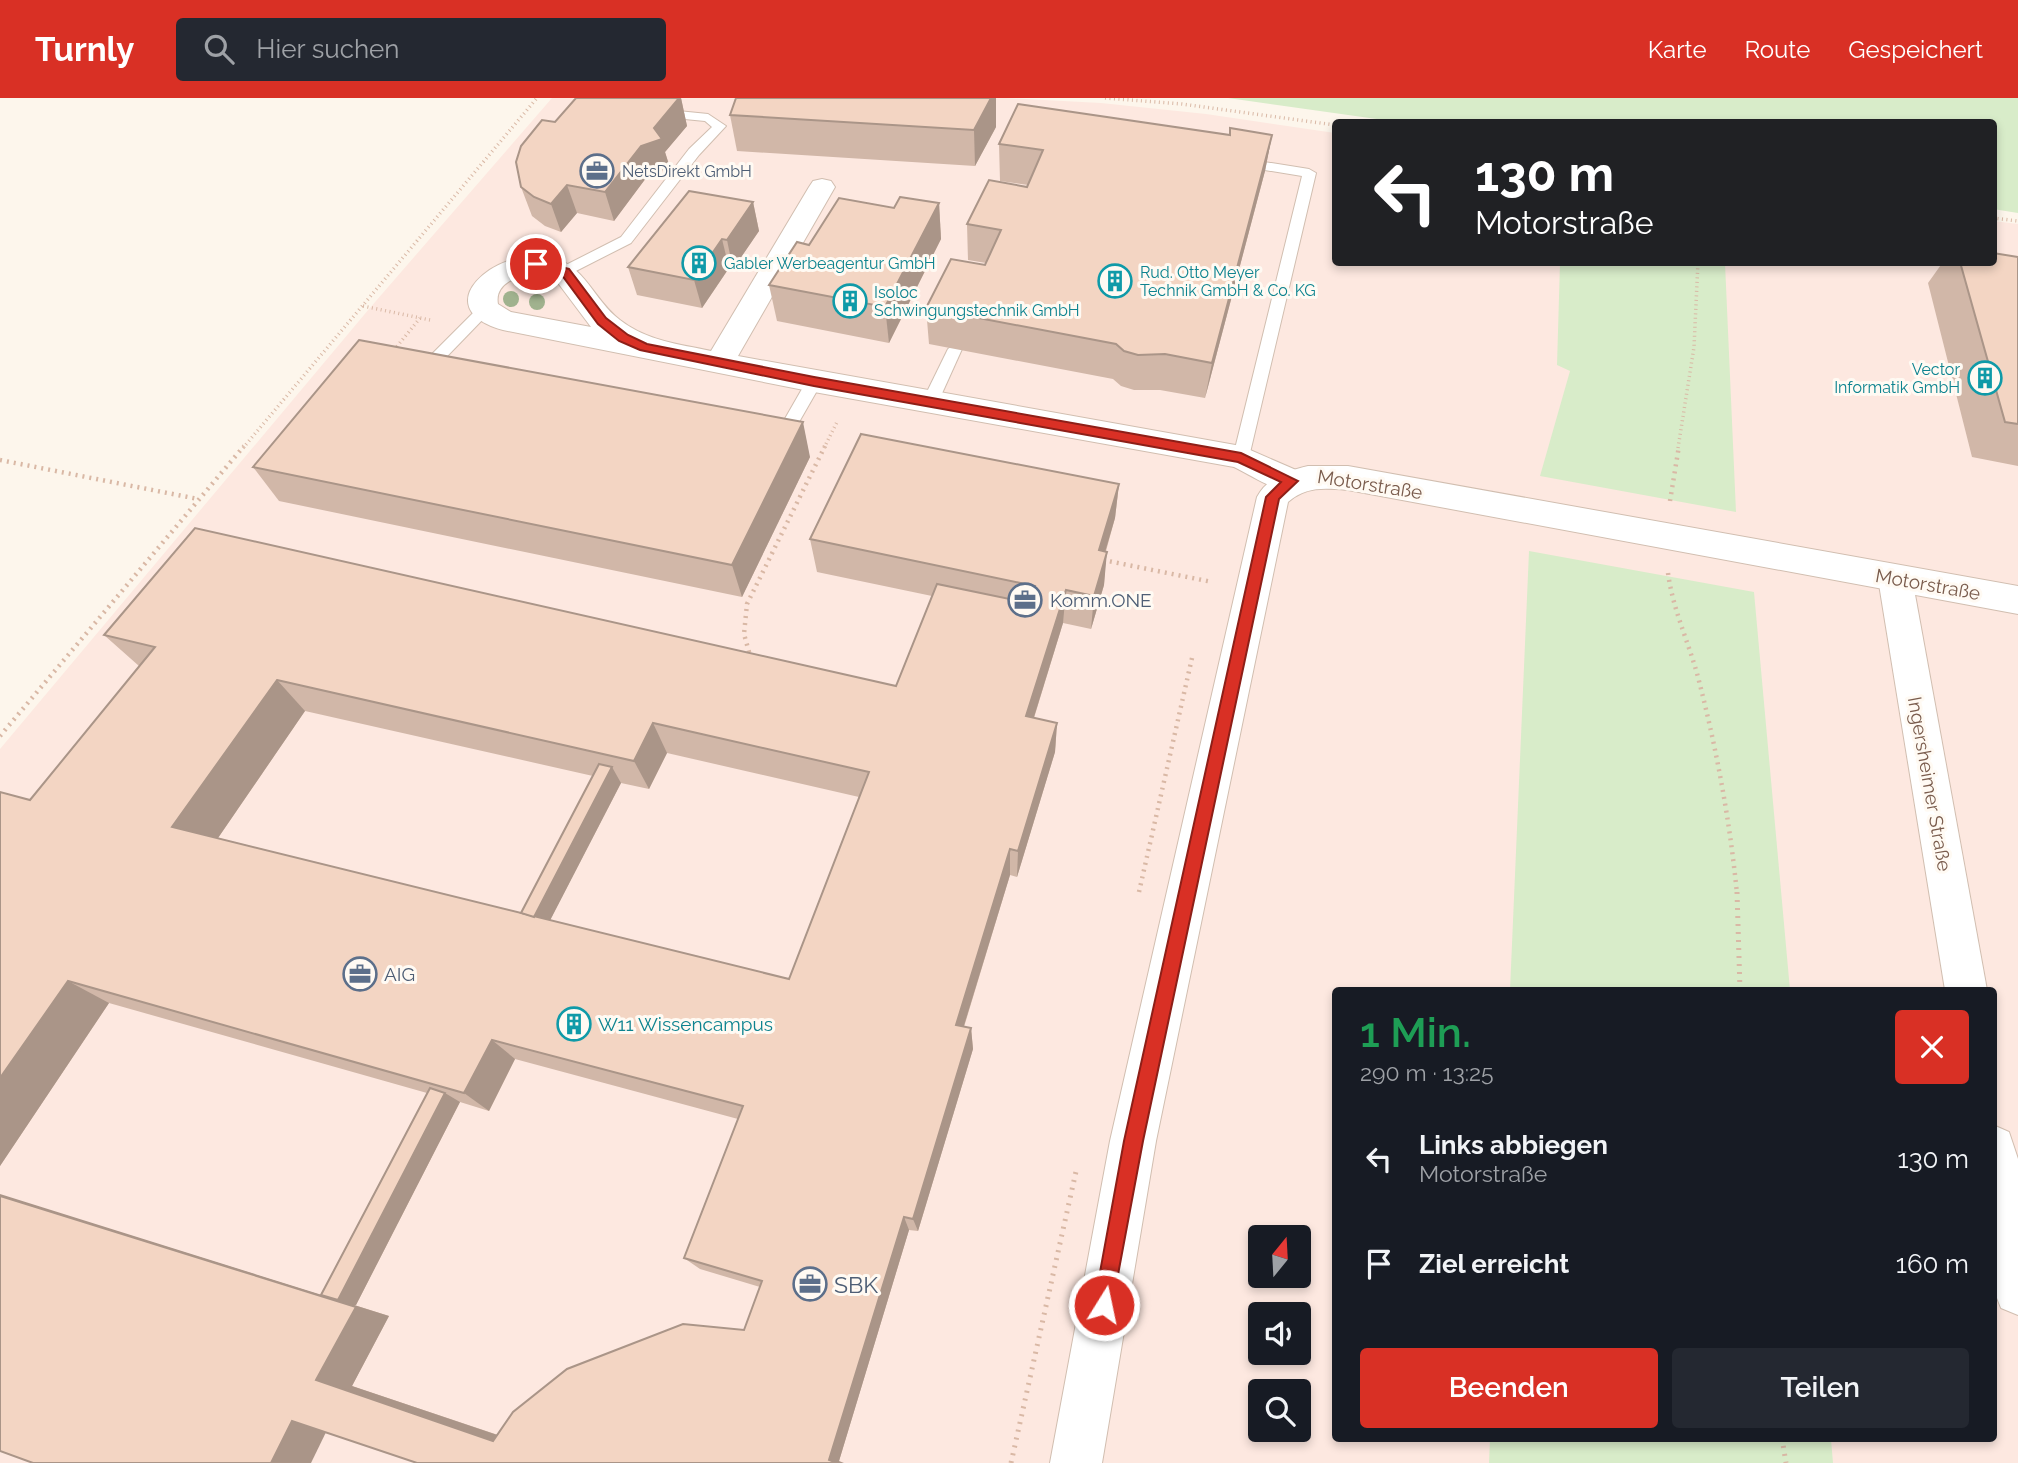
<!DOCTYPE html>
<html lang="de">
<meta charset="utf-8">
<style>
body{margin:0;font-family:Raleway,sans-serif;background:#242831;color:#f1f3f6;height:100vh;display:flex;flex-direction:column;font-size:26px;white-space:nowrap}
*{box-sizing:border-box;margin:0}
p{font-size:23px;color:#9ea1a6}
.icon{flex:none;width:38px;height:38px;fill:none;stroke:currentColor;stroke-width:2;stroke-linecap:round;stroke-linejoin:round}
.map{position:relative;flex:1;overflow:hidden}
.side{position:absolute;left:1332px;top:889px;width:665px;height:455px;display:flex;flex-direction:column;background:#171b24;border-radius:7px;box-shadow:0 4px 10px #0003}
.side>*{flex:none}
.guide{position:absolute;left:1332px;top:21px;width:665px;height:147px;border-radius:7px;box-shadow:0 4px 10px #0003;background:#202124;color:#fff;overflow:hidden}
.needle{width:46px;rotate:18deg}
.fabs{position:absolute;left:1248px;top:1127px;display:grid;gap:14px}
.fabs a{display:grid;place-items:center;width:63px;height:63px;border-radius:7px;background:#171b24;box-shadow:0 4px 10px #0003;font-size:35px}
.pin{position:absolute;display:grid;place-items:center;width:60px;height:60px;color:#fff;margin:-30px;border:4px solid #fff;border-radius:50%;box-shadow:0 2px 7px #0007}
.me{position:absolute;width:77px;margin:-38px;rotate:10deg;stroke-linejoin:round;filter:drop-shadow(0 0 5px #0008)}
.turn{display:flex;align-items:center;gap:24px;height:147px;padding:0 28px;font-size:32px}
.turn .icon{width:91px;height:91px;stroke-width:2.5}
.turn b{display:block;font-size:49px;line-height:60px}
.round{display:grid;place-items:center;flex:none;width:74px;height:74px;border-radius:7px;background:#242831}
.headline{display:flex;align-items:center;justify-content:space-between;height:119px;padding:0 28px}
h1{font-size:42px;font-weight:600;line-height:52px;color:#1e9e55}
.button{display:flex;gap:14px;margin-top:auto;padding:14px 28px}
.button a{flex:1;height:80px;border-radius:7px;background:#d93025;color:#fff;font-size:28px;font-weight:600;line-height:80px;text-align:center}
.button a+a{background:#242831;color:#f1f3f6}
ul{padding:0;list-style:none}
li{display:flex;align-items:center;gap:21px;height:105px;padding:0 28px}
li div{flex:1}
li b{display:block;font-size:26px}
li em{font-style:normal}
header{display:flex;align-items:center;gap:42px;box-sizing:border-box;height:98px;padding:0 35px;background:#d93025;color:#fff}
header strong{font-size:33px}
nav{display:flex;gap:38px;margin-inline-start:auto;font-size:24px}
.search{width:490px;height:63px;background:#242831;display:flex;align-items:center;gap:18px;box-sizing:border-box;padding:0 24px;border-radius:7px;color:#9ea1a6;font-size:26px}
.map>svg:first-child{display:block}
.commercial{fill:#fde8e0;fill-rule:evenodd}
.green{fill:#d8ecc9}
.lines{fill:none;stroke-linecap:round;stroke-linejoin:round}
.service-casing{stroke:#d1beb0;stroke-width:2}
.minor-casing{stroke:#d1beb0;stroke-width:2}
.tertiary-casing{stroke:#d1beb0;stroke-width:2}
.path-far2{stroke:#d9b8a5;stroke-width:3.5;stroke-dasharray:1 3.5;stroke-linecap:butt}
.path-far1{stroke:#d9b8a5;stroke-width:4.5;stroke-dasharray:2 5;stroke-linecap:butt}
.path{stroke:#d9b8a5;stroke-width:5;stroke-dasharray:2 6;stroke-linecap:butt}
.service{fill:#fff;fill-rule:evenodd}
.minor{fill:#fff;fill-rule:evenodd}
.tertiary{fill:#fff;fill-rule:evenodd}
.tree{fill:#a0b28e}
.wall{fill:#d1b7a8;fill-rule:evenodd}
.shaded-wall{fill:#aa9588}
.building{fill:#f3d5c3;stroke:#aa9588;stroke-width:2;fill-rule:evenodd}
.route{fill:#d93025;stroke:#8d1f18;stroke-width:2}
.labels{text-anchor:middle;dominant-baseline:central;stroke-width:6;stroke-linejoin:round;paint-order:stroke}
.far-service-label{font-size:16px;fill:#4e5e75;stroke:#fffaf3;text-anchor:start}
.far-culture-label{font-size:16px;fill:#0d838f;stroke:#fffaf3;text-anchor:start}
.street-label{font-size:19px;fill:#7a5c4d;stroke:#fffaf3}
.service-label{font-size:19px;fill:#4e5e75;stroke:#fffaf3;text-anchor:start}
.culture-label{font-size:19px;fill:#0d838f;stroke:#fffaf3;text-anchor:start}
.near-service-label{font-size:23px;fill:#4e5e75;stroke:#fffaf3;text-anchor:start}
</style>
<header>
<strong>Turnly</strong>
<div class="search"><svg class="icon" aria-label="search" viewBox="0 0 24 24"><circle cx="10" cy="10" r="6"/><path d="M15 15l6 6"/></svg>Hier suchen</div>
<nav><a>Karte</a><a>Route</a><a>Gespeichert</a></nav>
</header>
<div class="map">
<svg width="2018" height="1365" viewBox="0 0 2018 1365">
<rect width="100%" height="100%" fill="#fdf6ec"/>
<path class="commercial" d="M552 0H1006L1101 5 1206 16 1335 35V164H1993V123L2018 126V1365H0V651L369 211ZM1335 892H1993V1340H1335ZM1260 1139H1298V1178H1260ZM1260 1216H1298V1255H1260ZM1260 1293H1298V1332H1260Z"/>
<g class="green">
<path d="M1228 0H2018V115L1993 111V24H1398Z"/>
<path d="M1560 165H1725L1736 414 1540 378 1570 273 1557 267Z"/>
<path d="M1529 453 1754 494 1790 892H1510Z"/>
<path d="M1490 1341H1831L1833 1365H1489Z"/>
</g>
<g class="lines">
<defs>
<g id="service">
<path d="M658 11 708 16 726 28 699 57 631 145 570 176H560V170L621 139 689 51 712 29 705 23 654 18 652 15Z"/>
<path d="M1239 60 1309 71 1316 75 1249 359 1241 365 1233 359 1302 78 1234 67 1232 64Z"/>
<path d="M485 206 492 211 490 214 427 279H417V271L480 208Z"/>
<path d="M955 246 962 251 939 302 931 307 926 306 923 302 948 251Z"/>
<path d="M814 279 822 284 787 345 785 349H773L771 345 806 284Z"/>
</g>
<g id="minor">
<path d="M822 81 831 83 835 89 738 258 1241 348 1303 375 1307 383 1303 391C1279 398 1255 379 1234 369L814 294 503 232C424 210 496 148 550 159 586 167 593 202 620 222 647 243 679 246 711 253L809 89 813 83ZM536 175 558 185 591 229 511 214 498 206C494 185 519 177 536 175Z"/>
<path d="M1895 467 1907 471 1912 480 1987 892H1945L1878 480 1883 471Z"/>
<path d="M1993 1027 2009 1034 2018 1061V1217L2001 1210 1993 1190Z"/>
</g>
<path id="tertiary" d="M1308 368H1348L2018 488V516L1348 392C1325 390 1306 388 1288 404L1156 1043 1102 1365H1050L1110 1043 1257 399C1268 379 1287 373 1308 368Z"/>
</defs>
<use href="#service" class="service-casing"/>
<use href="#minor" class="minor-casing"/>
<use href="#tertiary" class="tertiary-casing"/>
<g class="path-far2">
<path d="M1105 0 1182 6 1335 27"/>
<path d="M1993 120 2018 123"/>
<path d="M363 208 430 222"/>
<path d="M394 252 420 220"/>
<path d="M243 350 537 0"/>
<path d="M824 350 838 322"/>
<path d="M1678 350 1694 249 1698 164"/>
</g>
<g class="path-far1">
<path d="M0 362 198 401"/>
<path d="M1670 403 1679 348"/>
<path d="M1103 462 1212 484"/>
<path d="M1668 475C1673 513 1690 547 1699 583 1717 653 1730 724 1737 796"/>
<path d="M751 561 744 536 747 506 825 348"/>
<path d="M0 638 244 348"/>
<path d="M1139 794 1192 560"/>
</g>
<g class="path">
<path d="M1737 794 1740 892"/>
<path d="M1782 1340 1786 1365"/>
<path d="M1011 1365 1077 1069"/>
</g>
<use href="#service" class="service"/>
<use href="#minor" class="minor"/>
<use href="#tertiary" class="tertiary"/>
</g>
<g class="tree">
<circle cx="511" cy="201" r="8"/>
<circle cx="537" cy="204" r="8"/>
</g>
<g class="wall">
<path d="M576 0H681L687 28 665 54 670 70 649 76 614 123 577 115 561 134 545 128 532 118 521 89 555 24Z"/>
<path d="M730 17 996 29 975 68 737 53Z"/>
<path d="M1229 37H1272L1265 73 1205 300 1160 292H1134L1121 288 1113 281 929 246 926 210 985 167 986 165 968 162 967 126 1027 89 1028 87 1000 83 999 46Z"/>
<path d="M753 104 759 133 733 171 729 170 702 210 637 197 628 169Z"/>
<path d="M939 105 941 141 889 245 777 223 769 187 809 147Z"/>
<path d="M2018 159V368L1972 359 1928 185 1943 164H1960Z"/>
<path d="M810 359 742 499 279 403 253 369Z"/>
<path d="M1119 386 1115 420 1106 453 1104 487 1091 531 1063 525 1034 620 1057 625 1055 654 1017 779 1010 777 964 929 971 930 973 951 918 1133 909 1132 839 1363 326 1334 321 1196 427 995 109 905 0 1068 30 702 139 568 104 537 896 588 932 498 817 474 810 441ZM305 613 593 678 521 815 218 740ZM667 655 859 699 789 881 550 822 621 685 649 691ZM515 961 738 1021 684 1160 700 1171 760 1189 744 1232 498 1337 352 1288 389 1218 354 1207H356L460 1004 489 1013Z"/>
</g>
<g class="shaded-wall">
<path d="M679 0H681L687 28 665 54 670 70 649 76 614 123 605 94 654 30Z"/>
<path d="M991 0H996V29L975 68 974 32Z"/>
<path d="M1272 37 1265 73 1205 300 1212 265Z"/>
<path d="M567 87 577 115 561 134 551 106Z"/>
<path d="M753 104 759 133 733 171 727 142Z"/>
<path d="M939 105 941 141 889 245 885 209Z"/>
<path d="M722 141 729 170 702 210 694 182Z"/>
<path d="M803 324 810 359 742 499 732 467Z"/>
<path d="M1119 386 1115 420 1096 485 1099 452Z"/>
<path d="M1107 454 1104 487 1091 531 1094 498Z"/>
<path d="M1066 492 1063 525 1025 648 1026 618Z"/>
<path d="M277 582 305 613 207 756 172 729Z"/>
<path d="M653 625 667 655 649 691 634 663Z"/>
<path d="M1057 625 1055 654 1017 779 1018 753Z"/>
<path d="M612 669 621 685 541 840 530 827Z"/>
<path d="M1010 751V777L958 947 956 927Z"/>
<path d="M68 883 109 905 0 1068V980Z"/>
<path d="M971 930 973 951 918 1133 913 1121Z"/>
<path d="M492 942 515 961 489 1013 464 995Z"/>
<path d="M445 995 460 1004 356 1207H354L389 1218 352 1288 521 1345 493 1343 316 1282 0 1098V1096L338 1202Z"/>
<path d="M904 1119 909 1132 839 1363 844 1365H837L829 1362Z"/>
<path d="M292 1323 330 1326 311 1365H271Z"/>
</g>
<g class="building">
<path d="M576 0H679L654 30 662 41 641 48 605 94 567 87 551 106 534 99 521 89 516 64 521 48 542 22 555 24Z"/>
<path d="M736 0H991L974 32 730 17Z"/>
<path d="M1018 6 1230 37V30L1272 37 1212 265 1165 256 1138 257 1124 253 1116 246 926 210 951 161 985 167 1001 132 967 126 989 82 1027 89 1043 52 999 46Z"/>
<path d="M689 93 753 104 727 142 722 141 694 182 628 169Z"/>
<path d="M900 99 939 105 885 209 769 187 797 144 809 147 839 100 894 110Z"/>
<path d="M1993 155 2018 159V326L2005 324 1960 164H1993Z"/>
<path d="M359 242 803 324 732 467 253 369Z"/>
<path d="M861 336 1119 386 1099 452 1107 454 1094 498 1066 492 1026 618 1057 625 1018 753 1010 751 956 927 971 930 913 1121 904 1119 829 1362 837 1365H417L292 1323 271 1365H33L0 1353V1098L356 1209 316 1282 493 1343 513 1314 567 1271 683 1226 744 1232 762 1183 684 1160 743 1008 492 942 464 995 68 883 0 980V694L30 702 155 549 104 537 195 430 896 588 937 486 1029 505 1035 488 810 441ZM277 582 634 663 653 625 869 674 789 881 172 729Z"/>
<path d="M599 666 612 669 534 819 521 815Z"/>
<path d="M430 990 445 995 338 1202 321 1197Z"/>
</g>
<path class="route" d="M536 163 569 171 606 220 628 237 647 246 814 279 1241 355 1298 383 1279 401 1143 1043 1111 1214 1104 1217 1097 1214 1094 1207 1124 1043 1266 399 1281 384 1238 364 814 288 640 252 619 243 598 226 561 176 532 169 530 166Z"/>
<defs>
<symbol id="office-ring" viewBox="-11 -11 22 22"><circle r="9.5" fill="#fffaf3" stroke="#5c6f8a" stroke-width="1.5"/><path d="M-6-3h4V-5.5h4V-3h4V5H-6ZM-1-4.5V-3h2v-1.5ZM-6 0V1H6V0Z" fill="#5c6f8a"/></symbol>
<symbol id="building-ring" viewBox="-11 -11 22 22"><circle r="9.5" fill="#fffaf3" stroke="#0f9aa8" stroke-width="1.5"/><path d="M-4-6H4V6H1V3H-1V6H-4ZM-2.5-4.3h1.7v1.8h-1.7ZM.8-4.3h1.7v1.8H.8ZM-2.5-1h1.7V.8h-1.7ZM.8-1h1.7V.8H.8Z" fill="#0f9aa8"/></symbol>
</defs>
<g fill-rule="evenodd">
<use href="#office-ring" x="578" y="54" width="38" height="38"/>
<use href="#building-ring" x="680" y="146" width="38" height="38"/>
<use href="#building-ring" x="1096" y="164" width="38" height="38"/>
<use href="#building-ring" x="831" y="184" width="38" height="38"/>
<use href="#building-ring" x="1966" y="261" width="38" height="38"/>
<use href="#office-ring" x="1006" y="483" width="38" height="38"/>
<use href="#office-ring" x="341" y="857" width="38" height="38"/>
<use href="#building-ring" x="555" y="907" width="38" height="38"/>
<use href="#office-ring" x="791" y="1167" width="38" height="38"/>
</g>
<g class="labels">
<g class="far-service-label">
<text x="622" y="73">NetsDirekt GmbH</text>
</g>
<g class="far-culture-label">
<text x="724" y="165">Gabler Werbeagentur GmbH</text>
<text x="1140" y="174">Rud. Otto Meyer<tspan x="1140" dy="18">Technik GmbH &amp; Co. KG</tspan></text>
<text x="874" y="194">Isoloc<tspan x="874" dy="18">Schwingungstechnik GmbH</tspan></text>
<text x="1960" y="271" text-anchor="end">Vector<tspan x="1960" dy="18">Informatik GmbH</tspan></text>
</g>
<g class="street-label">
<text transform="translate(1370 386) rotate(9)">Motorstraße</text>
<text transform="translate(1928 486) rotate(10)">Motorstraße</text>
<text transform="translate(1930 686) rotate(80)">Ingersheimer Straße</text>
</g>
<g class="service-label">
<text x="1050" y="502">Komm.ONE</text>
<text x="384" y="876">AIG</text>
</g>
<g class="culture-label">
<text x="598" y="926">W11 Wissencampus</text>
</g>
<g class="near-service-label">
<text x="834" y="1186">SBK</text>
</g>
</g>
</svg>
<div class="fabs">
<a><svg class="needle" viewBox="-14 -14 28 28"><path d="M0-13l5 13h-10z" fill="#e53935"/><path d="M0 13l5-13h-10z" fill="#9ea1a6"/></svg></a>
<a><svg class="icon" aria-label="sound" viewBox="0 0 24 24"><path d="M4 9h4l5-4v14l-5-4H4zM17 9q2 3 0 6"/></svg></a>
<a><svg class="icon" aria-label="search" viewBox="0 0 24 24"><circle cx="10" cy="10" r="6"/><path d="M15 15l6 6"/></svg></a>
</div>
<div class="pin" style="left:536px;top:166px;background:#d93025"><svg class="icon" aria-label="arrive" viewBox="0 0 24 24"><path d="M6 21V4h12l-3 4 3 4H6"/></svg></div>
<svg class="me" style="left:1104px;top:1207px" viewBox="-20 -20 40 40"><circle r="17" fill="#d93025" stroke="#fff" stroke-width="3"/><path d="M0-11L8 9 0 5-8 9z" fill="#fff"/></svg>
<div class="guide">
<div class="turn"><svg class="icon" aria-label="left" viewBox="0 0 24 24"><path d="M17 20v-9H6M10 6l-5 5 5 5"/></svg><div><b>130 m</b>Motorstraße</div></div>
</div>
<section class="side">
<div class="headline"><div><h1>1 Min.</h1><p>290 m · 13:25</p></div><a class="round" style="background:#d93025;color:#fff"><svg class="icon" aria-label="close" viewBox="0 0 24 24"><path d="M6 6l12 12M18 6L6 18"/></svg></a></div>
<ul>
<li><svg class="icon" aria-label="left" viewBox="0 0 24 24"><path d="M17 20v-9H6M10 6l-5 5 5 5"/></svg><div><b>Links abbiegen</b><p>Motorstraße</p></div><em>130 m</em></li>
<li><svg class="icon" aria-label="arrive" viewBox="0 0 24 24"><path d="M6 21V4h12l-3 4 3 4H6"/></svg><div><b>Ziel erreicht</b></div><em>160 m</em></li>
</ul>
<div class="button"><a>Beenden</a><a>Teilen</a></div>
</section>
</div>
